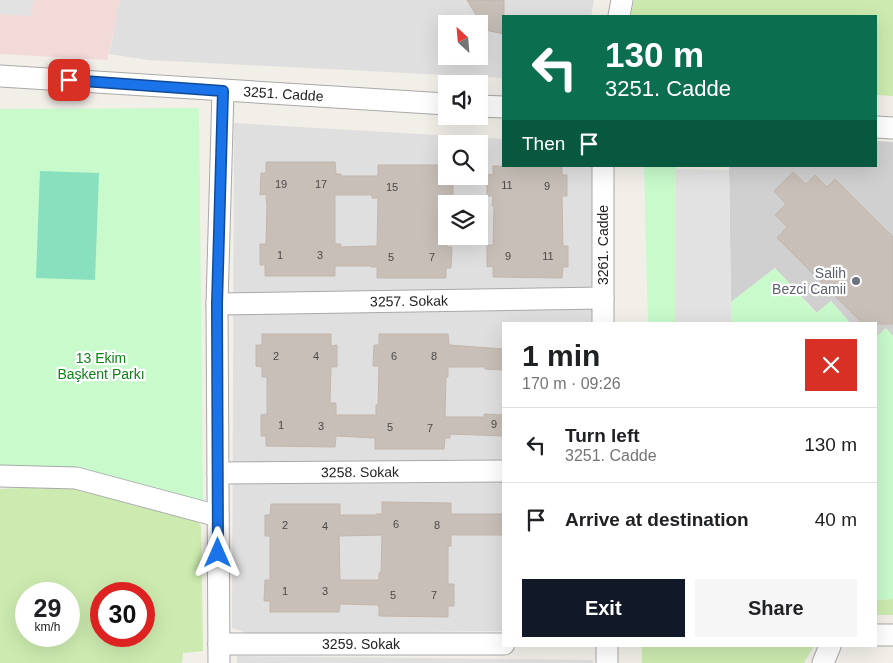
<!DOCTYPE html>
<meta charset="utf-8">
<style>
body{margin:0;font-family:Helvetica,sans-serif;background:#f6f6f6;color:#202124;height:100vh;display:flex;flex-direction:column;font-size:19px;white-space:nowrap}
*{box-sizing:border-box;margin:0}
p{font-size:16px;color:#757577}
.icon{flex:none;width:28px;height:28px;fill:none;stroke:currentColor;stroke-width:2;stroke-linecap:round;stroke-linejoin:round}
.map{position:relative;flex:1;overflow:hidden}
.details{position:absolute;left:502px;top:322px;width:375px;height:325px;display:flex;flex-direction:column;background:#fff;border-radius:0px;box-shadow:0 5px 20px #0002}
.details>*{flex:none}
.top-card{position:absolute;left:502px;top:15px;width:375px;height:152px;border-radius:0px;box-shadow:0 5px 20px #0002;background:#0b6e4f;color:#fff;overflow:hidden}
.needle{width:32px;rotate:334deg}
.controls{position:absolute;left:438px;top:15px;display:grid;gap:10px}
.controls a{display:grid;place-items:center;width:50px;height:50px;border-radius:0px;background:#fff;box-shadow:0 5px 20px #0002;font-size:25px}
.speed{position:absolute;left:15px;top:582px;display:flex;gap:10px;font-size:25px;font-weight:700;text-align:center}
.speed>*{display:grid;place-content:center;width:65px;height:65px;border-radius:50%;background:#fff;box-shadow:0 5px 20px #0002;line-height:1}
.speed small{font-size:12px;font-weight:400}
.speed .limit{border:8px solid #d22;background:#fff;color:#111}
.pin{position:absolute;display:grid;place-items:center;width:42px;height:42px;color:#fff;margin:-21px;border-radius:10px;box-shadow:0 2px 8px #0006}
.me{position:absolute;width:55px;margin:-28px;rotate:0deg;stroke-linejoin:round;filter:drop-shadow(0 0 4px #0008)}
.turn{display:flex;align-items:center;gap:18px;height:105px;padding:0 20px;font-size:22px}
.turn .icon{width:65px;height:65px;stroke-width:2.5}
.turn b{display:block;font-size:35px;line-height:42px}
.then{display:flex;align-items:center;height:48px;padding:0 20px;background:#0003;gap:10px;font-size:19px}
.round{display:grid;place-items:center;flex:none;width:52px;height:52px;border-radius:0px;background:#f6f6f6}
.headline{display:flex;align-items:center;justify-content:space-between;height:85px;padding:0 20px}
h1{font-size:30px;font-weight:700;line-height:38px}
.action{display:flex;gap:10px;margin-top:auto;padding:10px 20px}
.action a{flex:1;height:58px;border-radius:0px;background:#111827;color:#fff;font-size:20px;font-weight:700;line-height:58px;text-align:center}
.action a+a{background:#f6f6f6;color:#202124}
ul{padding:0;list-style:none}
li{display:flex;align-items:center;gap:15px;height:75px;padding:0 20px;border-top:1px solid #e0e0e0}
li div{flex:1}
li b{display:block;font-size:19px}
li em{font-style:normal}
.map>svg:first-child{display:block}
.residential{fill:#e0dfdf;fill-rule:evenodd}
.commercial{fill:#f2dad9}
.religious{fill:#d0d0d0}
.grass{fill:#cdebb0;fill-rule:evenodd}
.park{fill:#c8facc}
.pitch{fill:#88e0be}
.parking{fill:#e2e2e2}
.building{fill:#c7bfb8;stroke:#c4b6ab;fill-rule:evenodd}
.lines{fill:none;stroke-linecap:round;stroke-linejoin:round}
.minor-casing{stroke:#a9a9a9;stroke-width:23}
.minor{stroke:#fff;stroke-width:21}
.route-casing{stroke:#114b97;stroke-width:12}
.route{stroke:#1a73e8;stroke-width:9}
.worship-dot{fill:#6b7280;stroke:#fff;stroke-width:2}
.labels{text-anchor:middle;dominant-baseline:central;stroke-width:4.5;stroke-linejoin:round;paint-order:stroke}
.number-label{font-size:11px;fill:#4b4948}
.street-label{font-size:14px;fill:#222;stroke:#fff}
.worship-label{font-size:14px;fill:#5b616d;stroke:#fff;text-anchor:end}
.park-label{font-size:14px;fill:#0c8416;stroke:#fff}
</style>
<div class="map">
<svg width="893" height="663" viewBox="0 0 893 663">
<rect width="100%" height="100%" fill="#f2efe9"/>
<g class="residential">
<path d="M119 0H594L591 16H504V78L148 60 109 54 117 17ZM446 24H479V56H446Z"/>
<path d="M234 123 504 139V166H595L596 324H504V631L249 634 232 628ZM446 144H479V176H446ZM446 204H479V236H446Z"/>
<path d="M237 656 593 660V663H237Z"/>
</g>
<path class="commercial" d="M0 0H119L117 17 107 60 0 54Z"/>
<path class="religious" d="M876 141 893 142V336L885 329 877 337 876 324H851L831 301 817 313 775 268 731 302 729 166H876Z"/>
<g class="grass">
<path d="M634 0H893V96L876 95V16H631Z"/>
<path d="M72 485 135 506 195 517 201 526 203 651 183 653 182 663H0V489ZM26 594H69V636H26ZM101 594H144V636H101Z"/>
<path d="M893 599V615H876V600Z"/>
<path d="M642 646H814L804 663H642Z"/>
</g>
<g class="park">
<path d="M199 108 203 504 104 477 53 467 0 466V109Z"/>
<path d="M644 166H679L676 169 675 324H648Z"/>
<path d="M775 268 816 313 831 301 851 324H731V302Z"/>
<path d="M886 328 893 336V599L876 600V337Z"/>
</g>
<path class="pitch" d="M40 171 99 173 95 280 36 278Z"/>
<g class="parking">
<path d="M0 0H33L31 16 0 14Z"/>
<path d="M676 169 729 170 731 324H675Z"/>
</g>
<g class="building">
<path d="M467 0H504V34L485 30Z"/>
<path d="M266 162H335L336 174H341V176H378V165H446V176L453 177V198H447L446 209H445L447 247H452L451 268H446V278H377V267H371V266H335V276H265V265H260V244H266L267 206 266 194 260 195 261 173H266ZM335 195H372V198H378L377 246 340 247 341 244H335Z"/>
<path d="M493 166H562V175H567V196H562L563 246H568V267H563L562 278 493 277V266L487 267V245H493L494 206H492L493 196H487V174L493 175Z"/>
<path d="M793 172 806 184 815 175 827 187 835 179 893 237V324H863L777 238 787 227 775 215 786 204 774 191Z"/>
<path d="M262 334H331V346L337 345V367H331L330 403H336V415H376V405H378L379 366H373L374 345H379V334H448L449 345 504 349V370L485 369V367H448V377H446L445 417H484V414L504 415V436L450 434V438H445L444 449H375V438L336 436 335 447 266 446V436H261V415L267 414V377H262V367L256 366V345H262Z"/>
<path d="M382 502 451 503V514H504V535H451V546H448V584H454V606H448V617L379 616V605L340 604 339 612H270V601H264L265 580H270V536H265V515H270L271 504H340V515H376V514H382ZM382 535 381 573H379V580H340L339 536Z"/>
</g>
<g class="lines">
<defs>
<g id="minor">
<path d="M619 16 622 0"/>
<path id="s1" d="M0 76 446 104"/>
<path d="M479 106 504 107"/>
<path d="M876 127 893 128"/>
<path id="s2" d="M217 304 603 298"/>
<path d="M603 324V166"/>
<path id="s3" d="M218 473 504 471"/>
<path d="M0 476 76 478 218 516"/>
<path d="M876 635H893"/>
<path id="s4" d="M219 644H504"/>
<path d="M219 663 217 304 223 91"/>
<path d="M607 663V646"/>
<path d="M823 663 830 646"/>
</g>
</defs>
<use href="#minor" class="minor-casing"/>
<use href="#minor" class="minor"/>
</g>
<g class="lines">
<defs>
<path id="route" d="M69 80 223 91 217 304 218 553"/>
</defs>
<use href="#route" class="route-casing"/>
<use href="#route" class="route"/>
</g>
<circle class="worship-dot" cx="856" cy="281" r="5"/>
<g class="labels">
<g class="number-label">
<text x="281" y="184">19</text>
<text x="321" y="184">17</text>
<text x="507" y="185">11</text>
<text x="547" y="186">9</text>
<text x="392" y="187">15</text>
<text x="280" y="255">1</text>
<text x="320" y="255">3</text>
<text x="508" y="256">9</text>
<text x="548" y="256">11</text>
<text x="391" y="257">5</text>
<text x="432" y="257">7</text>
<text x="276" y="356">2</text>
<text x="316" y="356">4</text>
<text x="394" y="356">6</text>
<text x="434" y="356">8</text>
<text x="494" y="424">9</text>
<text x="281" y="425">1</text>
<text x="321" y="426">3</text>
<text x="390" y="427">5</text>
<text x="430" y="428">7</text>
<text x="396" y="524">6</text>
<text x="285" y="525">2</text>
<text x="437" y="525">8</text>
<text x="325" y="526">4</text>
<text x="285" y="591">1</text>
<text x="325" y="591">3</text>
<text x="393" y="595">5</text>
<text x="434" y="595">7</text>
</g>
<g class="street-label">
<text stroke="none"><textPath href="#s1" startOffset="284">3251. Cadde</textPath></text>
<text transform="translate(603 245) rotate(-90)">3261. Cadde</text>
<text stroke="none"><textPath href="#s2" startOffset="192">3257. Sokak</textPath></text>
<text stroke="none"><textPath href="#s3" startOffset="142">3258. Sokak</textPath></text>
<text stroke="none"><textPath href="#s4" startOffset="142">3259. Sokak</textPath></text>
</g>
<g class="worship-label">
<text x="846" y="273">Salih<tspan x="846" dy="16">Bezci Camii</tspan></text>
</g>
<g class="park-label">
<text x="101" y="358">13 Ekim<tspan x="101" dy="16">Başkent Parkı</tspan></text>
</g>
</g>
</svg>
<div class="controls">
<a><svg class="needle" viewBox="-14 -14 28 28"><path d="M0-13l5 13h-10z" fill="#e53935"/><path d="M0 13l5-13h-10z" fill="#757577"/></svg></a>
<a><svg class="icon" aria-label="sound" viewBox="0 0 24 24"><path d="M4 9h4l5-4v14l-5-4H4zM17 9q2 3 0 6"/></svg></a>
<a><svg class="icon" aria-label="search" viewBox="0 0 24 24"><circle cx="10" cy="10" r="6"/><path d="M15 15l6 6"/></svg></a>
<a><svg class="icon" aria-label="layers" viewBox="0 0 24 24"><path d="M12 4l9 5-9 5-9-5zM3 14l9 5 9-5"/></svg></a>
</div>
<div class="speed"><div>29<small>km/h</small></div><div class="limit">30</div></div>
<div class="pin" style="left:69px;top:80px;background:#d93025"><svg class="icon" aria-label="arrive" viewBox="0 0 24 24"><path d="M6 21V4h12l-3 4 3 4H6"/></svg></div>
<svg class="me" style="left:218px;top:553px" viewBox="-20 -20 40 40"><path d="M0-17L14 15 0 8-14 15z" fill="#1a73e8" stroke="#fff" stroke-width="4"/></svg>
<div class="top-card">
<div class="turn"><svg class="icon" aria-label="left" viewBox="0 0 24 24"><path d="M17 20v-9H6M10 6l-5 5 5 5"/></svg><div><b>130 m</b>3251. Cadde</div></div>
<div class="then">Then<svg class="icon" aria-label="arrive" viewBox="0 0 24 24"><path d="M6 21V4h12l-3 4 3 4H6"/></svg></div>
</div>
<section class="details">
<div class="headline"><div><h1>1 min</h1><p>170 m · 09:26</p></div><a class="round" style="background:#d93025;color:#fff"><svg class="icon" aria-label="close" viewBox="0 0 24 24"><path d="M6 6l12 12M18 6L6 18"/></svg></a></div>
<ul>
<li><svg class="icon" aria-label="left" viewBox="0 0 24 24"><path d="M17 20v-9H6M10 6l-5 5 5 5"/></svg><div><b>Turn left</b><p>3251. Cadde</p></div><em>130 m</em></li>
<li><svg class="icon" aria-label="arrive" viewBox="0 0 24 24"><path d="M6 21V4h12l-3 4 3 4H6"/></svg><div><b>Arrive at destination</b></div><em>40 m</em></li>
</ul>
<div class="action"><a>Exit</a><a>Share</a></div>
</section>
</div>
